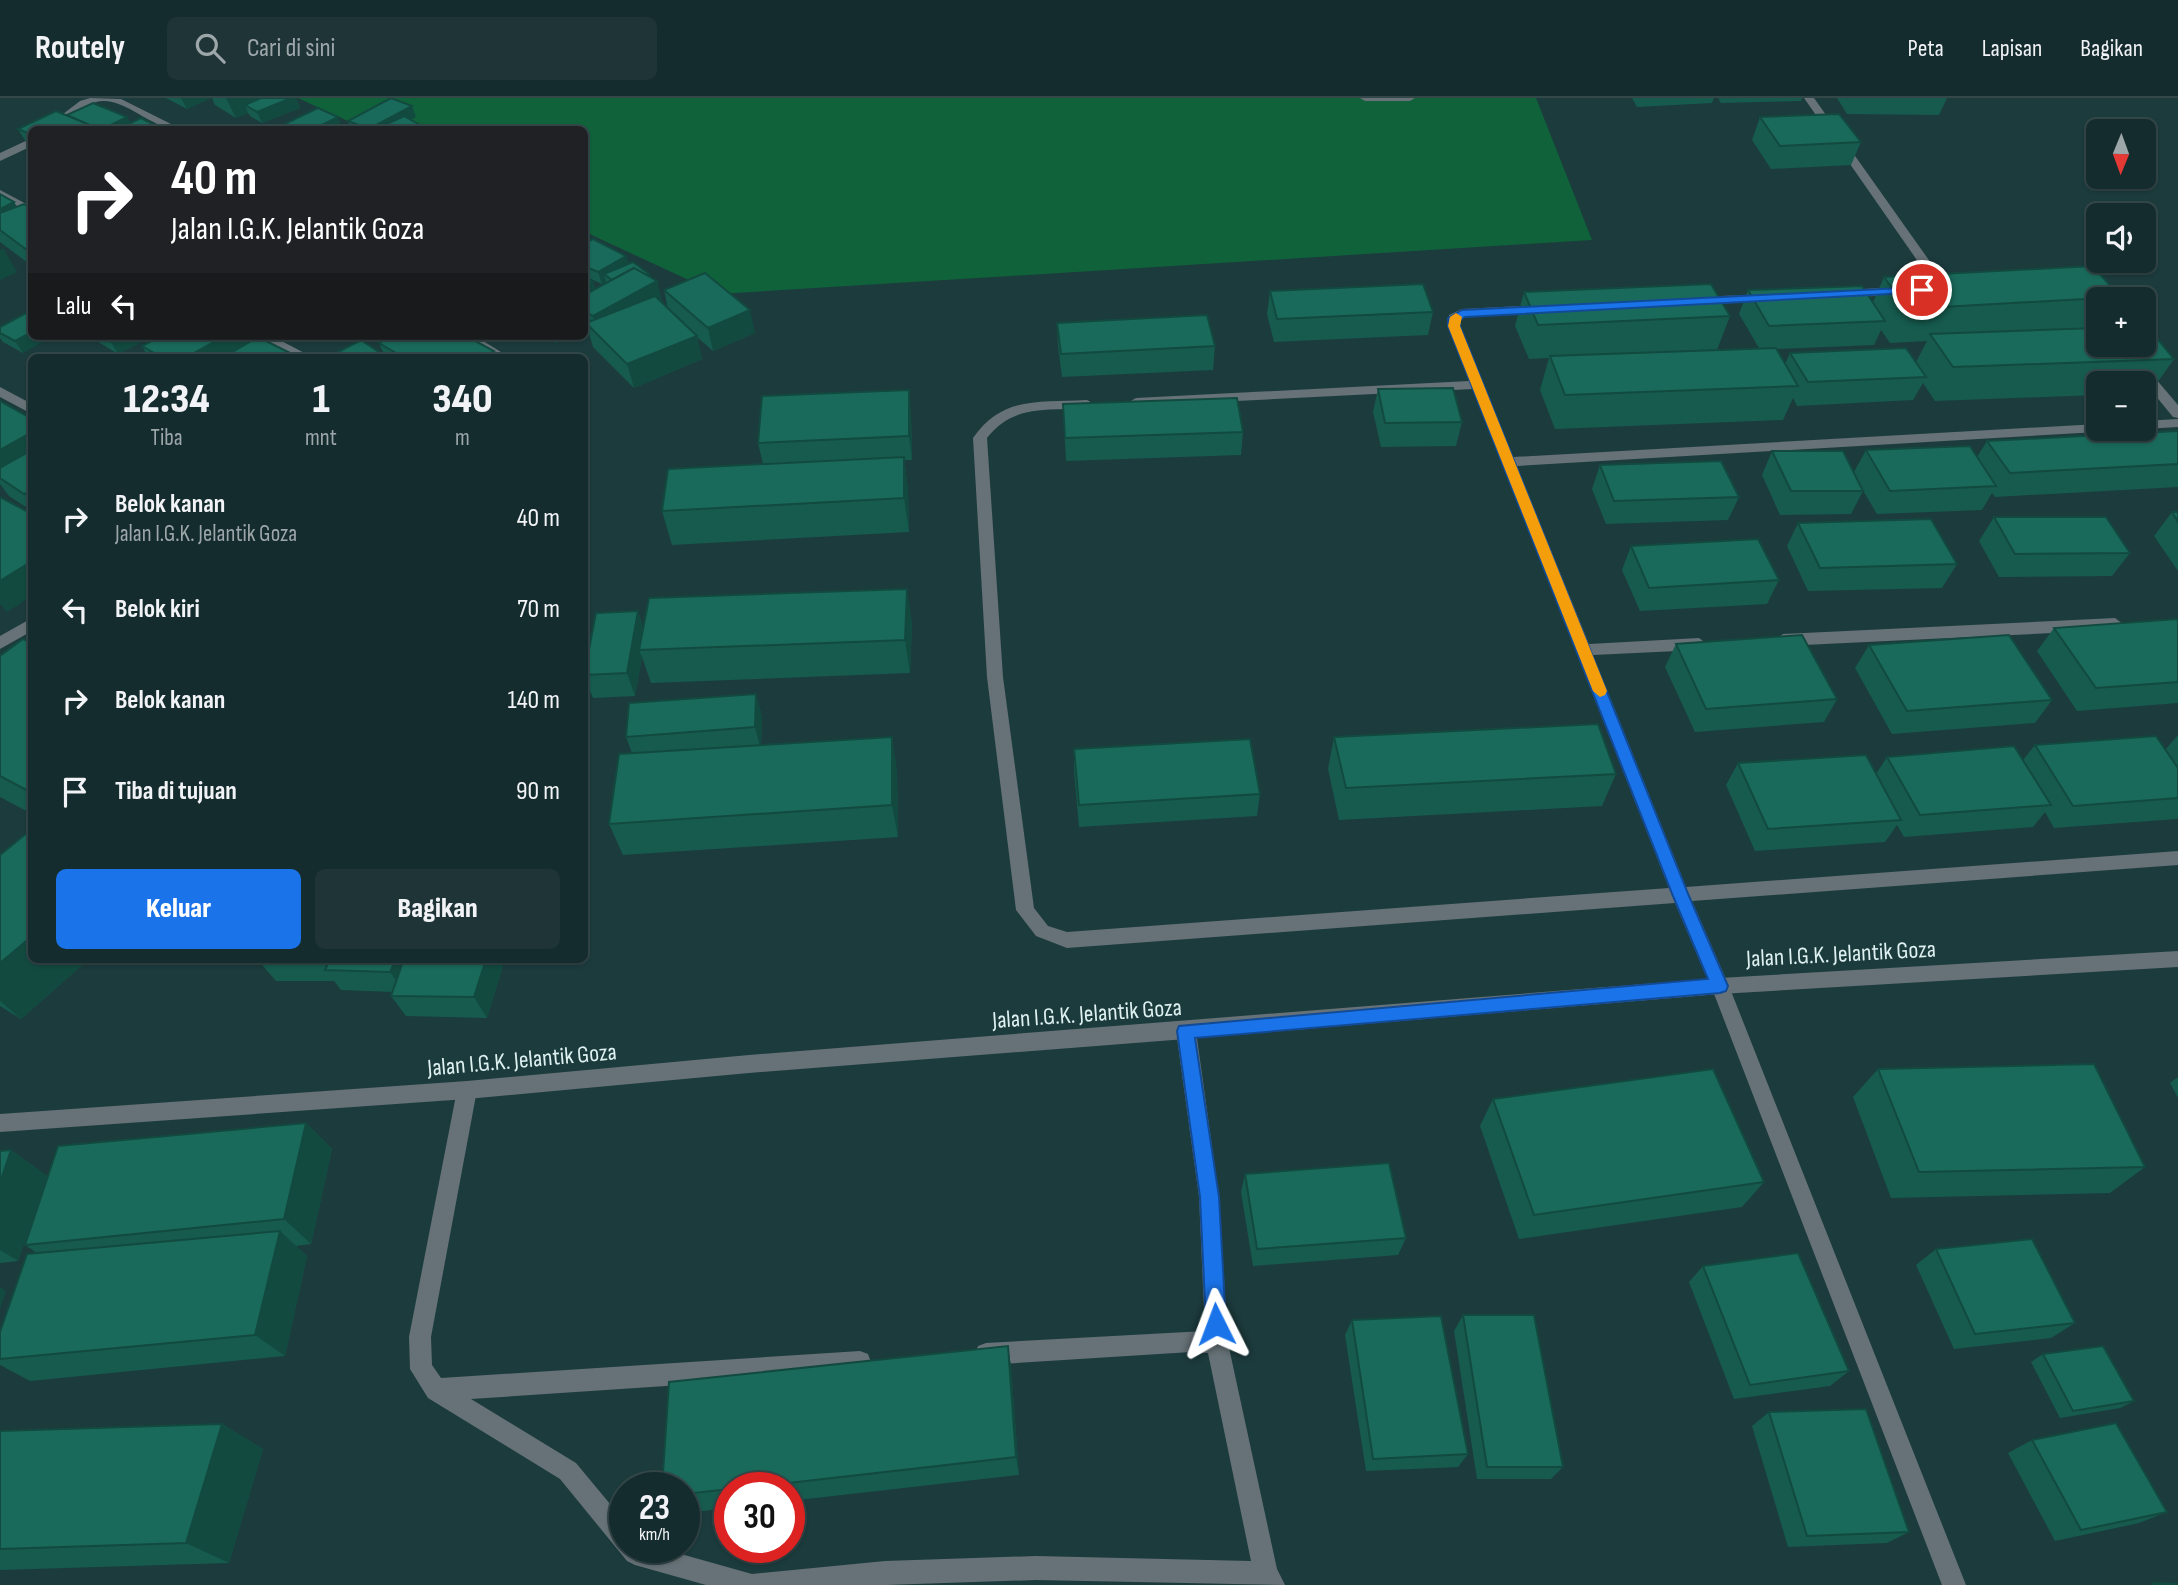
<!DOCTYPE html>
<html lang="id">
<meta charset="utf-8">
<style>
body{margin:0;font-family:"Sofia Sans Condensed",sans-serif;background:#1e3436;color:#f1f3f6;height:100vh;display:flex;flex-direction:column;font-size:26px;white-space:nowrap}
*{box-sizing:border-box;margin:0}
p{font-size:23px;color:#9da7aa}
.icon{flex:none;width:38px;height:38px;fill:none;stroke:currentColor;stroke-width:2;stroke-linecap:round;stroke-linejoin:round}
.map{position:relative;flex:1;overflow:hidden}
.details{position:absolute;left:28px;top:256px;width:560px;height:609px;display:flex;flex-direction:column;background:#152c2e;border-radius:10px;box-shadow:0 2px 5px #0004,0 0 0 2px #34484a}
.details>*{flex:none}
.guide{position:absolute;left:28px;top:28px;width:560px;height:214px;border-radius:10px;box-shadow:0 2px 5px #0004,0 0 0 2px #34484a;background:#202124;color:#fff;overflow:hidden}
.needle{width:46px;rotate:181deg}
.tools{position:absolute;left:2086px;top:21px;display:grid;gap:14px}
.tools a{display:grid;place-items:center;width:70px;height:70px;border-radius:10px;background:#152c2e;box-shadow:0 2px 5px #0004,0 0 0 2px #34484a;font-size:35px}
.speed{position:absolute;left:609px;top:1374px;display:flex;gap:14px;font-size:35px;font-weight:700;text-align:center}
.speed>*{display:grid;place-content:center;width:91px;height:91px;border-radius:50%;background:#152c2e;box-shadow:0 2px 5px #0004,0 0 0 2px #34484a;line-height:1}
.speed small{font-size:18px;font-weight:400}
.speed .limit{border:10px solid #d22;background:#fff;color:#111}
.pin{position:absolute;display:grid;place-items:center;width:60px;height:60px;color:#fff;margin:-30px;border:4px solid #fff;border-radius:50%;box-shadow:0 2px 7px #0007}
.me{position:absolute;width:77px;margin:-38px;rotate:357deg;stroke-linejoin:round;filter:drop-shadow(0 0 5px #0008)}
.turn{display:flex;align-items:center;gap:24px;height:147px;padding:0 28px;font-size:32px}
.turn .icon{width:91px;height:91px;stroke-width:2.5}
.turn b{display:block;font-size:49px;line-height:60px}
.then{display:flex;align-items:center;height:66px;padding:0 28px;background:#0003;gap:14px;font-size:26px}
.eta{display:flex;justify-content:space-evenly;align-items:center;height:119px;text-align:center}
.eta b{font-size:42px;font-weight:800;line-height:49px}
.cta{display:flex;gap:14px;margin-top:auto;padding:14px 28px}
.cta a{flex:1;height:80px;border-radius:10px;background:#1a73e8;color:#fff;font-size:28px;font-weight:800;line-height:80px;text-align:center}
.cta a+a{background:#1e3436;color:#f1f3f6}
ul{padding:0;list-style:none}
li{display:flex;align-items:center;gap:21px;height:91px;padding:0 28px}
li div{flex:1}
li b{display:block;font-size:26px}
li em{font-style:normal}
header{display:flex;align-items:center;gap:42px;box-sizing:border-box;height:98px;padding:0 35px;background:#152c2e;border-bottom:2px solid #34484a}
header strong{font-size:33px}
nav{display:flex;gap:38px;margin-inline-start:auto;font-size:24px}
.search{width:490px;height:63px;background:#1e3436;display:flex;align-items:center;gap:18px;box-sizing:border-box;padding:0 24px;border-radius:10px;color:#9da7aa;font-size:26px}
.map>svg:first-child{display:block}
.green{fill:#10623a}
.lines{fill:none;stroke-linecap:round;stroke-linejoin:round}
.service{fill:#667277;fill-rule:evenodd}
.minor{fill:#667277;fill-rule:evenodd}
.tertiary{fill:#667277;fill-rule:evenodd}
.wall{fill:#165b4e;fill-rule:evenodd}
.shaded-wall{fill:#124a40}
.building{fill:#1a6a5b;stroke:#124a40;stroke-width:2}
.route{fill:#1a73e8;stroke:#114b97;stroke-width:2}
.slow{fill:#f59e0b}
.labels{text-anchor:middle;dominant-baseline:central;stroke-width:5;stroke-linejoin:round;paint-order:stroke}
.street-label{font-size:24px;fill:#def0f0;stroke:#1c3b3d}
</style>
<header>
<strong>Routely</strong>
<div class="search"><svg class="icon" aria-label="search" viewBox="0 0 24 24"><circle cx="10" cy="10" r="6"/><path d="M15 15l6 6"/></svg>Cari di sini</div>
<nav><a>Peta</a><a>Lapisan</a><a>Bagikan</a></nav>
</header>
<div class="map">
<svg width="2178" height="1487" viewBox="0 0 2178 1487">
<rect width="100%" height="100%" fill="#1c3b3d"/>
<path class="green" d="M298 0H1536L1592 142 719 196 585 134 584 32 365 31Z"/>
<g class="lines">
<g class="service">
<path d="M1900 189 1906 193 1904 196 1844 200 1838 196 1844 192Z"/>
<path d="M1767 196 1773 200 1771 203 1697 207 1691 203 1697 199Z"/>
<path d="M1540 207 1544 208V214L1465 219 1460 222V228L1513 359 2098 326V331H2104L2098 334 1517 368 1589 546 1699 540 1707 546 1699 552 1593 557 1686 789 2178 753V767L1692 803 1729 888 1727 894 1720 896 1713 894 1675 805 1067 850 1036 838 1016 812 987 579 973 340C1003 297 1040 305 1087 302L1094 306 1087 310C1047 313 1013 306 987 340L1003 579 1034 810 1048 828 1067 834 1669 790 1473 291 1136 308 1129 304 1136 300 1469 283 1448 228 1449 217 1462 211Z"/>
<path d="M2114 247H2127L2178 307V320L2173 319Z"/>
<path d="M2178 321V329L2144 331H2142L2144 323Z"/>
<path d="M2115 520 2123 526 2115 532 1783 548 1775 542 1783 536Z"/>
</g>
<g class="minor">
<path d="M90 0 121 1 183 32C153 32 133 6 106 3 81 1 67 32 42 32L80 3Z"/>
<path d="M1360 0H1415L1410 3H1365Z"/>
<path d="M1804 0H1814L1938 175 1936 178H1928Z"/>
<path d="M32 40V48L0 63V55Z"/>
<path d="M0 92 32 109V117L0 101Z"/>
<path d="M256 238H272L312 259H295Z"/>
<path d="M460 238H475L509 259H493Z"/>
<path d="M0 289 32 306V316L0 299Z"/>
<path d="M32 520V533L0 551V538Z"/>
<path d="M1720 880 1727 882 1729 888 1966 1487H1942L1711 888 1713 882Z"/>
<path d="M1186 925 1193 927 1196 933 1219 1099 1228 1245 1277 1471 1285 1487 1036 1482 886 1487H706L635 1467 627 1463 560 1381 428 1300 410 1271 409 1239 457 992 460 986 467 983 474 986 477 992 431 1239 432 1267 441 1280 860 1253 868 1256 871 1264 868 1272 860 1275 471 1301 576 1365 625 1424V1449H656L752 1476 885 1463 1036 1458 1251 1463 1208 1255 1191 1254 986 1267 978 1264 975 1256 978 1248 986 1245 1205 1233 1199 1099 1176 933 1179 927Z"/>
</g>
<path class="tertiary" d="M2178 853V869L1720 896 1186 941 749 975 467 1001 0 1034V1016L467 983 749 957 1720 880Z"/>
</g>
<g class="wall">
<path d="M166 0H211L187 11Z"/>
<path d="M212 0H296L300 10 262 25 250 18 248 15 236 20 215 7Z"/>
<path d="M1632 0H1714L1712 5 1637 9Z"/>
<path d="M1718 0H1802L1801 3 1721 5Z"/>
<path d="M1837 0H1947L1939 17 1847 16Z"/>
<path d="M67 17 127 19 130 25 164 32H32V54L18 31Z"/>
<path d="M416 19 411 22 427 32H351L348 23Z"/>
<path d="M1760 19 1861 44 1851 67 1771 71 1752 42Z"/>
<path d="M0 96 17 108 32 111V168L0 144Z"/>
<path d="M584 146 649 176 663 206 668 211 664 192 755 235 713 253 697 239 702 261 634 290 593 249 589 235 584 233V178L596 191 607 185 606 184 602 186 584 178Z"/>
<path d="M1884 179 2120 199 2119 201H2098V247L2174 261 2150 295H2144V285H2098V297L1935 303 1923 285 1913 302 1797 308 1793 300 1783 322 1555 331 1540 292 1549 260 1529 261 1515 228 1524 194 1730 218 1717 252 1759 250 1739 216 1748 192 1873 204ZM1881 232 1890 245 1927 243 1916 264 1790 255 1785 266 1776 251 1874 247Z"/>
<path d="M1270 193 1433 214 1428 237 1274 244 1267 216Z"/>
<path d="M32 212 23 255 3 244 0 240V229Z"/>
<path d="M1057 225 1215 248 1213 272 1062 279 1058 248Z"/>
<path d="M91 238H153L118 256 92 240Z"/>
<path d="M244 238 248 245 298 259H148L142 248Z"/>
<path d="M545 238H568L556 245Z"/>
<path d="M379 245 496 259H329L385 258Z"/>
<path d="M1378 291 1462 324 1456 348 1381 349 1373 314Z"/>
<path d="M0 303 32 321V413L9 398 0 386Z"/>
<path d="M1063 306 1243 334 1241 357 1066 363Z"/>
<path d="M911 315 912 362H904L908 393 909 434 672 447 662 413 763 366 758 345Z"/>
<path d="M2178 333V389L1995 399 1992 395 1982 412 1877 416 1862 391 1863 393 1851 416 1780 417 1762 377 1772 353 1854 374 1866 352 1977 359 1987 343Z"/>
<path d="M1600 367 1739 399 1728 422 1606 426 1592 391Z"/>
<path d="M2172 414H2178V473L2154 438Z"/>
<path d="M1994 419 2130 455 2112 478 1999 479 1979 443Z"/>
<path d="M1798 425 1957 466 1942 490 1808 493 1787 448Z"/>
<path d="M1631 448 1779 482 1767 506 1640 513 1622 472Z"/>
<path d="M638 513 643 530 912 525 910 575 651 585 642 559 635 598 593 600 584 579V572Z"/>
<path d="M2178 521V605L2077 613 2037 553 2054 530Z"/>
<path d="M32 545V716L0 699V558Z"/>
<path d="M1676 546 1837 601 1824 624 1695 634 1665 569Z"/>
<path d="M1869 547 2052 602 2035 625 1892 636 1855 570Z"/>
<path d="M756 596 762 619 761 647 897 672 898 739 623 757 609 726 632 655 626 639Z"/>
<path d="M2178 637V720L2177 721 2054 730 2045 714 2033 729 1904 739 1897 727 1885 744 1755 753 1726 687 1738 665 1876 676 1887 659 2023 662 2035 647 2165 652Z"/>
<path d="M1334 639 1616 676 1602 708 1339 722 1328 671Z"/>
<path d="M1074 651 1260 696 1257 718 1079 729 1074 673Z"/>
<path d="M0 757 32 861H89L21 921 0 908Z"/>
<path d="M505 861 487 920 406 918 391 898 393 894 341 892 334 883H276L258 862Z"/>
<path d="M1878 971 2145 1069 2110 1095 1891 1100 1853 999Z"/>
<path d="M2178 979V1000L2170 985Z"/>
<path d="M1493 1001 1764 1084 1742 1109 1519 1141 1480 1028Z"/>
<path d="M306 1025 332 1051 311 1146 296 1148 307 1158 285 1258 30 1283 0 1267V1234L37 1155 25 1147Z"/>
<path d="M11 1052 47 1078 18 1163 0 1165V1053Z"/>
<path d="M1245 1076 1406 1140 1398 1157 1253 1168 1241 1094Z"/>
<path d="M1936 1151 2075 1225 2051 1240 1954 1251 1916 1167Z"/>
<path d="M1703 1168 1849 1273 1830 1288 1734 1301 1689 1184Z"/>
<path d="M1463 1217 1563 1369 1551 1381H1477L1454 1233Z"/>
<path d="M1352 1222 1468 1356 1458 1369 1366 1373 1345 1237Z"/>
<path d="M1008 1248 1011 1269 1019 1377 789 1403V1390H730V1410L684 1415V1390Z"/>
<path d="M2043 1256 2134 1303 2120 1310 2060 1320 2031 1264Z"/>
<path d="M1769 1314 1909 1434 1887 1445 1788 1449 1752 1328Z"/>
<path d="M222 1326 263 1351 229 1465 0 1472V1333Z"/>
<path d="M2032 1342 2167 1414 2139 1425 2055 1443 2008 1355Z"/>
</g>
<g class="shaded-wall">
<path d="M181 0H211L187 11Z"/>
<path d="M226 0H284L245 7 248 15 236 20Z"/>
<path d="M291 0H296L300 10 262 25 257 14Z"/>
<path d="M412 8 416 19 394 32H369Z"/>
<path d="M127 19 133 30 131 32H101Z"/>
<path d="M338 19 342 30 340 32H312Z"/>
<path d="M14 104 28 127 0 132V111Z"/>
<path d="M3 150 17 174 0 182V152Z"/>
<path d="M626 158 630 169 604 176 606 184 602 186 598 174Z"/>
<path d="M649 176 652 186 657 183 663 206 599 238 593 218 620 189Z"/>
<path d="M593 184 597 196 584 202V189Z"/>
<path d="M750 212 755 235 713 253 708 230Z"/>
<path d="M32 234V238H54L23 255 15 243Z"/>
<path d="M123 238H153L118 256 111 244Z"/>
<path d="M225 238H244L252 253 231 255 234 259H187Z"/>
<path d="M554 238H568L556 245Z"/>
<path d="M697 238 702 261 634 290 627 266Z"/>
<path d="M494 253 496 259H484Z"/>
<path d="M909 292 911 315 912 362 909 338Z"/>
<path d="M32 334V367L0 380V352Z"/>
<path d="M904 359 908 393 909 434 904 400Z"/>
<path d="M32 391V405L24 396Z"/>
<path d="M32 463V498L7 514 0 506V483Z"/>
<path d="M907 491 912 525 910 575 905 542Z"/>
<path d="M638 513 645 536 639 552 642 559 635 598 627 575Z"/>
<path d="M756 596 762 619 761 652 755 629Z"/>
<path d="M892 639 897 672 898 739 892 707Z"/>
<path d="M32 838V861H89L21 921 0 903V865Z"/>
<path d="M323 861H346L330 872 322 863Z"/>
<path d="M396 861H418L405 895 390 874Z"/>
<path d="M486 861H505L487 920 474 899Z"/>
<path d="M306 1025 332 1051 311 1146 284 1121Z"/>
<path d="M11 1052 47 1078 18 1163 0 1152V1085Z"/>
<path d="M280 1133 307 1158 285 1258 255 1237Z"/>
<path d="M0 1189 6 1193 0 1211Z"/>
<path d="M1008 1248 1011 1269 1019 1377 1016 1359Z"/>
<path d="M222 1326 263 1351 229 1465 186 1445Z"/>
</g>
<g class="building">
<path d="M261 0H291L257 14 245 7Z"/>
<path d="M391 0 412 8 369 31 348 23Z"/>
<path d="M93 5 127 19 101 32H94L92 28 67 17Z"/>
<path d="M318 10 338 19 312 32H272Z"/>
<path d="M56 13 92 28 84 32H32V37L18 31Z"/>
<path d="M1839 16 1861 44 1780 48 1760 19Z"/>
<path d="M404 18 427 31 374 32Z"/>
<path d="M141 20 164 32H116Z"/>
<path d="M442 28 450 32H435Z"/>
<path d="M0 96 14 104 0 111Z"/>
<path d="M24 106 32 111 31 155 0 132V115Z"/>
<path d="M593 141 626 158 598 174 584 168V146Z"/>
<path d="M633 164 649 176 646 177 634 170 612 182 604 176Z"/>
<path d="M2093 168 2120 199 1907 211 1884 179Z"/>
<path d="M634 170 657 183 593 218 584 213V197Z"/>
<path d="M705 175 750 212 708 230 664 192Z"/>
<path d="M584 178 593 184 584 189Z"/>
<path d="M1423 186 1433 214 1277 221 1270 193Z"/>
<path d="M1711 186 1730 218 1538 227 1524 194Z"/>
<path d="M1862 188 1885 223 1769 228 1748 192Z"/>
<path d="M655 198 697 238 627 266 586 225Z"/>
<path d="M32 212V234L15 243 0 235V229Z"/>
<path d="M1207 217 1215 248 1061 256 1057 225Z"/>
<path d="M2147 228 2174 261 1953 269 1930 236 2098 230V247H2144V229Z"/>
<path d="M101 238H123L111 244Z"/>
<path d="M161 238H225L187 259H161L142 248Z"/>
<path d="M392 238H466L494 253 484 259H403L379 245Z"/>
<path d="M258 239 298 259H240L231 255Z"/>
<path d="M361 242 386 259H329Z"/>
<path d="M1776 250 1798 288 1565 297 1550 258Z"/>
<path d="M1906 250 1926 279 1808 284 1790 255Z"/>
<path d="M1453 290 1462 324 1385 325 1378 291Z"/>
<path d="M909 292V338L758 345 762 298Z"/>
<path d="M1237 300 1243 334 1065 340 1063 306Z"/>
<path d="M0 303 32 321V334L0 352Z"/>
<path d="M2178 333V366L2010 375 1987 343Z"/>
<path d="M1970 348 1996 388 1890 393 1866 352Z"/>
<path d="M32 352V391L24 396 0 380V370Z"/>
<path d="M1772 353H1843L1863 393H1791Z"/>
<path d="M904 359V400L662 413 668 371Z"/>
<path d="M1721 363 1739 399 1614 403 1600 367Z"/>
<path d="M0 399 32 416V463L0 483Z"/>
<path d="M2172 414H2178V424Z"/>
<path d="M1994 419H2106L2130 455 2015 456Z"/>
<path d="M1931 421 1957 466 1820 470 1798 425Z"/>
<path d="M1758 441 1779 482 1649 490 1631 448Z"/>
<path d="M907 491 905 542 639 552 649 500Z"/>
<path d="M638 513 627 575 584 577 596 515Z"/>
<path d="M2178 521V584L2096 590 2054 530Z"/>
<path d="M1802 537 1837 601 1706 611 1676 546Z"/>
<path d="M2009 537 2052 602 1907 613 1869 547Z"/>
<path d="M23 541 32 545V695L0 678V558Z"/>
<path d="M756 596 755 629 626 639 629 605Z"/>
<path d="M1598 626 1616 676 1346 690 1334 639Z"/>
<path d="M2156 638 2178 670V700L2073 708 2035 647Z"/>
<path d="M892 639V707L609 726 619 656Z"/>
<path d="M1250 641 1260 696 1079 707 1074 651Z"/>
<path d="M2014 648 2051 707 1920 717 1887 659Z"/>
<path d="M1866 657 1901 722 1768 731 1738 665Z"/>
<path d="M32 731V838L0 865V757Z"/>
<path d="M259 861H323L322 863 258 862Z"/>
<path d="M330 861H396L390 874 325 872Z"/>
<path d="M404 861H486L474 899 391 898Z"/>
<path d="M2094 966 2145 1069 1919 1074 1878 971Z"/>
<path d="M1713 971 1764 1084 1534 1117 1493 1001Z"/>
<path d="M306 1025 284 1121 25 1147 58 1048Z"/>
<path d="M11 1052 0 1085V1053Z"/>
<path d="M1389 1065 1406 1140 1257 1151 1245 1076Z"/>
<path d="M280 1133 255 1237 0 1261V1234L27 1156Z"/>
<path d="M2032 1141 2075 1225 1975 1236 1936 1151Z"/>
<path d="M1798 1155 1849 1273 1750 1287 1703 1168Z"/>
<path d="M1463 1217H1534L1563 1369H1487Z"/>
<path d="M1441 1218 1468 1356 1373 1361 1352 1222Z"/>
<path d="M1008 1248 1016 1359 744 1390H730V1391L684 1396V1390H662L669 1284Z"/>
<path d="M2103 1248 2134 1303 2073 1313 2043 1256Z"/>
<path d="M1866 1311 1909 1434 1807 1438 1769 1314Z"/>
<path d="M2116 1325 2167 1414 2081 1432 2032 1342Z"/>
<path d="M222 1326 186 1445 0 1451V1333Z"/>
<path d="M2153 1485 2178 1486V1487H2154Z"/>
</g>
<path class="route" d="M1922 189 1926 190V194L1465 219 1460 222V228L1689 798 1728 888 1726 893 1720 895 1195 940 1219 1099 1226 1226 1223 1233 1216 1235 1209 1233 1206 1226 1200 1099 1177 933 1179 928 1708 881 1673 798 1448 228V220L1462 212Z"/>
<path class="slow" d="M1456 215 1462 219 1460 228 1607 593 1605 597 1600 599 1593 593 1448 228 1450 219Z"/>
<g class="labels">
<g class="street-label">
<text transform="translate(1841 856) rotate(-3)">Jalan I.G.K. Jelantik Goza</text>
<text transform="translate(1087 916) rotate(-4)">Jalan I.G.K. Jelantik Goza</text>
<text transform="translate(522 962) rotate(-5)">Jalan I.G.K. Jelantik Goza</text>
</g>
</g>
</svg>
<div class="tools">
<a><svg class="needle" viewBox="-14 -14 28 28"><path d="M0-13l5 13h-10z" fill="#e53935"/><path d="M0 13l5-13h-10z" fill="#9da7aa"/></svg></a>
<a><svg class="icon" aria-label="sound" viewBox="0 0 24 24"><path d="M4 9h4l5-4v14l-5-4H4zM17 9q2 3 0 6"/></svg></a>
<a>+</a>
<a>−</a>
</div>
<div class="speed"><div>23<small>km/h</small></div><div class="limit">30</div></div>
<div class="pin" style="left:1922px;top:192px;background:#d93025"><svg class="icon" aria-label="arrive" viewBox="0 0 24 24"><path d="M6 21V4h12l-3 4 3 4H6"/></svg></div>
<svg class="me" style="left:1216px;top:1226px" viewBox="-20 -20 40 40"><path d="M0-17L14 15 0 8-14 15z" fill="#1a73e8" stroke="#fff" stroke-width="4"/></svg>
<div class="guide">
<div class="turn"><svg class="icon" aria-label="right" viewBox="0 0 24 24"><path d="M7 20v-9h11M14 6l5 5-5 5"/></svg><div><b>40 m</b>Jalan I.G.K. Jelantik Goza</div></div>
<div class="then">Lalu<svg class="icon" aria-label="left" viewBox="0 0 24 24"><path d="M17 20v-9H6M10 6l-5 5 5 5"/></svg></div>
</div>
<section class="details">
<div class="eta">
<div><b>12:34</b><p>Tiba</p></div>
<div><b>1</b><p>mnt</p></div>
<div><b>340</b><p>m</p></div>
</div>
<ul>
<li><svg class="icon" aria-label="right" viewBox="0 0 24 24"><path d="M7 20v-9h11M14 6l5 5-5 5"/></svg><div><b>Belok kanan</b><p>Jalan I.G.K. Jelantik Goza</p></div><em>40 m</em></li>
<li><svg class="icon" aria-label="left" viewBox="0 0 24 24"><path d="M17 20v-9H6M10 6l-5 5 5 5"/></svg><div><b>Belok kiri</b></div><em>70 m</em></li>
<li><svg class="icon" aria-label="right" viewBox="0 0 24 24"><path d="M7 20v-9h11M14 6l5 5-5 5"/></svg><div><b>Belok kanan</b></div><em>140 m</em></li>
<li><svg class="icon" aria-label="arrive" viewBox="0 0 24 24"><path d="M6 21V4h12l-3 4 3 4H6"/></svg><div><b>Tiba di tujuan</b></div><em>90 m</em></li>
</ul>
<div class="cta"><a>Keluar</a><a>Bagikan</a></div>
</section>
</div>
